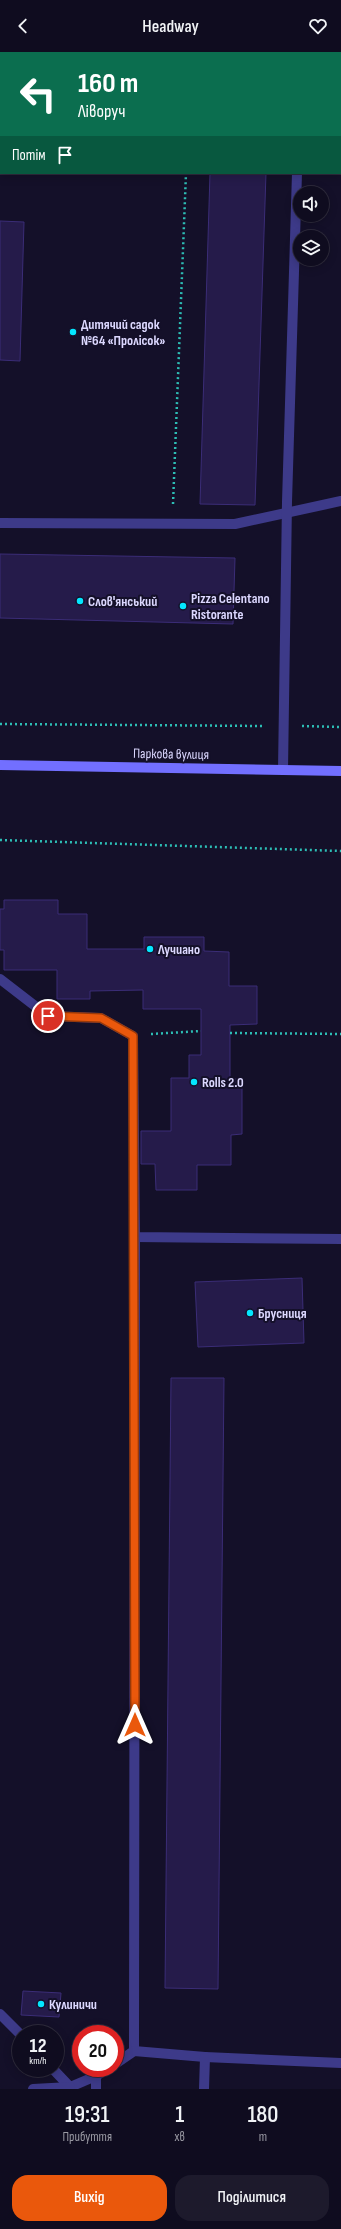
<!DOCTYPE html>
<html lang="uk">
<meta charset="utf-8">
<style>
body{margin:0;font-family:"Sofia Sans Condensed",sans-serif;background:#1d1a2c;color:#f1f3f6;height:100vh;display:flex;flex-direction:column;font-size:15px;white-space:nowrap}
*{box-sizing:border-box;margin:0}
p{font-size:13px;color:#9b9ba4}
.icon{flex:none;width:22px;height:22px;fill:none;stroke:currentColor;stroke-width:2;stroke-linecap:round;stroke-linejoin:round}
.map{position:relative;height:2037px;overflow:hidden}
.details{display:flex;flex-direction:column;background:#0f0c1f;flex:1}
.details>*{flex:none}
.hud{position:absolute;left:0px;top:0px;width:341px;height:122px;box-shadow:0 2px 10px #0003,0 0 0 1px #2f2c3d;background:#0b6e4f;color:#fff;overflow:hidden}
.buttons{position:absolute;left:293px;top:134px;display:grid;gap:8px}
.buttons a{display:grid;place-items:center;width:36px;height:36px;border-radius:50%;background:#0f0c1f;box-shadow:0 2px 10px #0003,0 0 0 1px #2f2c3d;font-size:20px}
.speed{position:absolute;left:12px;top:1973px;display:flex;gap:8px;font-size:20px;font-weight:700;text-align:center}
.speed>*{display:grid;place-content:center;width:52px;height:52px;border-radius:50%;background:#0f0c1f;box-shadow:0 2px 10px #0003,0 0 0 1px #2f2c3d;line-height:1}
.speed small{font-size:10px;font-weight:400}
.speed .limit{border:6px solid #d22;background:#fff;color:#111}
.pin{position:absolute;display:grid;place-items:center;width:34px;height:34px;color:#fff;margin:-17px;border:2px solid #fff;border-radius:50%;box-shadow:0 1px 4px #0007}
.me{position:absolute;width:44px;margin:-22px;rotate:0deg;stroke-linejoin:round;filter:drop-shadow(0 0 3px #0008)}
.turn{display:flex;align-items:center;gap:14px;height:84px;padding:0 12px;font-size:18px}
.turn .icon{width:52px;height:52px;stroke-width:2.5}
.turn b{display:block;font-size:28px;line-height:34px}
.then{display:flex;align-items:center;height:38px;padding:0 12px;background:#0003;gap:8px;font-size:15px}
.eta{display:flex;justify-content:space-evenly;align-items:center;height:68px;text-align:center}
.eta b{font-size:24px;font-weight:600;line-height:28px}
.action{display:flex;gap:8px;margin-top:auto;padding:8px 12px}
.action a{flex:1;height:46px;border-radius:16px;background:#ea580c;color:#fff;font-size:16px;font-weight:600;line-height:46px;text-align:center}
.action a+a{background:#1d1a2c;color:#f1f3f6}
header{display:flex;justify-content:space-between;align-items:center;height:52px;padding:0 12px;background:#0f0c1f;font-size:18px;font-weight:600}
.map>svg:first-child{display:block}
.building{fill:#251b4a;stroke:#3b2d77}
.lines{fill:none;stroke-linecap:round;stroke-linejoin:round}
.path{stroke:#2dbdb5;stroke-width:2.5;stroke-dasharray:2 3;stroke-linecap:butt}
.lane{stroke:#3d3a89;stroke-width:10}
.secondary{stroke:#726fff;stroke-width:10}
.route-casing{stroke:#983908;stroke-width:10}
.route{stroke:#ea580c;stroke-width:7}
.poi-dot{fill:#04e6ff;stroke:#141029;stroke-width:1.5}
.labels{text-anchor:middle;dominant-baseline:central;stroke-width:4;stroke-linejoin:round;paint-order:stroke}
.poi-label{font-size:14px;font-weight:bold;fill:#dcd8ff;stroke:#141029;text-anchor:start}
.street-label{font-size:14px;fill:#dcd8ff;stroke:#141029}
</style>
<header><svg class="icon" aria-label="back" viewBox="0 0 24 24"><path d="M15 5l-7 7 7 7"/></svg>Headway<svg class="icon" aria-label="heart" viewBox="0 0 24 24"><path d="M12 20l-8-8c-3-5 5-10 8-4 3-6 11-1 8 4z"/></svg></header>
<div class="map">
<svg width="341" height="2037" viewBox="0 0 341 2037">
<rect width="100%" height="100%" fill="#141029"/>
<g class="building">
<path d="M210 121H266L255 453 200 452Z"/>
<path d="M0 169 24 170 20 309 0 308Z"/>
<path d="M0 502 235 506 233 572 0 566Z"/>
<path d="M4 848H58V862H87V897H144V885H204V899L229 900V934H257V972L230 973V1027H242V1082L231 1083V1113H197V1138H156L155 1112H141V1079H171V1026H189V1003H201V957H143V938L90 939V947H57V918H4V898H0V857H4Z"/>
<path d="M302 1226 304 1291 198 1295 195 1230Z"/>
<path d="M171 1326H224L218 1937 165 1936Z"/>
<path d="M23 1939 61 1941 59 1965 21 1963Z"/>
</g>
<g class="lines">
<g class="path">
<path d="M340 71 341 72"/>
<path d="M173 452 186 121"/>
<path d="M0 672 263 674"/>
<path d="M302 674 341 675"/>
<path d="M0 788 341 799"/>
<path d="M230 981 341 982"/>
<path d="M151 982 201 979"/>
</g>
<g class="lane">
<path d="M138 0H151"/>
<path d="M151 0 168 1"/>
<path d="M340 7H341"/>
<path d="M0 471 235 472 341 449"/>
<path d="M283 718 287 450 297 121"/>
<path d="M0 927 48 964 101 966 133 984 135 1185 341 1187"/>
<path d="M0 1962 21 1983"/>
<path d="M134 1999 135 1185"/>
<path d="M115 2012 134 1999 205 2005"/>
<path d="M52 2016 70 2035 96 2024 108 2016"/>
<path d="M96 2024V2037"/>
<path d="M33 2037 70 2035"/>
<path d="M204 2037 205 2005 341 2011"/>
</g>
<path class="secondary" d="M0 713 341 719"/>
</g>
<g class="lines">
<defs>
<path id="route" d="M48 964 101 966 133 984 135 1673"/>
</defs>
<use href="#route" class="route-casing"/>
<use href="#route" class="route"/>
</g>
<g class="poi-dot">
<circle cx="73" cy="280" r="4"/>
<circle cx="80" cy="549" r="4"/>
<circle cx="183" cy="554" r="4"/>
<circle cx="150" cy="897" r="4"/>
<circle cx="194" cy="1030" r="4"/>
<circle cx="250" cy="1261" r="4"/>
<circle cx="41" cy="1952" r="4"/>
</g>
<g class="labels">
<g class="poi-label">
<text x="81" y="272">Дитячий садок<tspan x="81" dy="16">№64 «Пролісок»</tspan></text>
<text x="191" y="546">Pizza Celentano<tspan x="191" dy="16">Ristorante</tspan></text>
<text x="88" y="549">Слов'янський</text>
<text x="158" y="897">Лучиано</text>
<text x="202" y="1030">Rolls 2.0</text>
<text x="258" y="1261">Брусниця</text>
<text x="49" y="1952">Кулиничи</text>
</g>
<g class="street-label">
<text transform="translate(171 702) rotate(1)">Паркова вулиця</text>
</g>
</g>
</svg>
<div class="buttons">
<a><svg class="icon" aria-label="sound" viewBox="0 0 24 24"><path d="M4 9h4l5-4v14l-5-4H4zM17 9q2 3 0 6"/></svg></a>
<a><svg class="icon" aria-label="layers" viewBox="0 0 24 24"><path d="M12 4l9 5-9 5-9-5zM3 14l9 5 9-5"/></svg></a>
</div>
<div class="speed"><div>12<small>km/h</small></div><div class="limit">20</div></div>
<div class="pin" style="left:48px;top:964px;background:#d93025"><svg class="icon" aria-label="arrive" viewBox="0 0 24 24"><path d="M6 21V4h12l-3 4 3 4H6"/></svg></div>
<svg class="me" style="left:135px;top:1673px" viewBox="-20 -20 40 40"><path d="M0-17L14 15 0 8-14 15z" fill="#ea580c" stroke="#fff" stroke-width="4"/></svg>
<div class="hud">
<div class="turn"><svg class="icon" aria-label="left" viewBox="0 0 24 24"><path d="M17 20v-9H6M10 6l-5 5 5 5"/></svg><div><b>160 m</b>Ліворуч</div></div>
<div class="then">Потім<svg class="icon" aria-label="arrive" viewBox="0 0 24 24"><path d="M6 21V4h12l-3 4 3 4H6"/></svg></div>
</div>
</div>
<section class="details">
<div class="eta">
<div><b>19:31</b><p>Прибуття</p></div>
<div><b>1</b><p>хв</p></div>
<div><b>180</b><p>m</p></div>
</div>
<div class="action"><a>Вихід</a><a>Поділитися</a></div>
</section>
